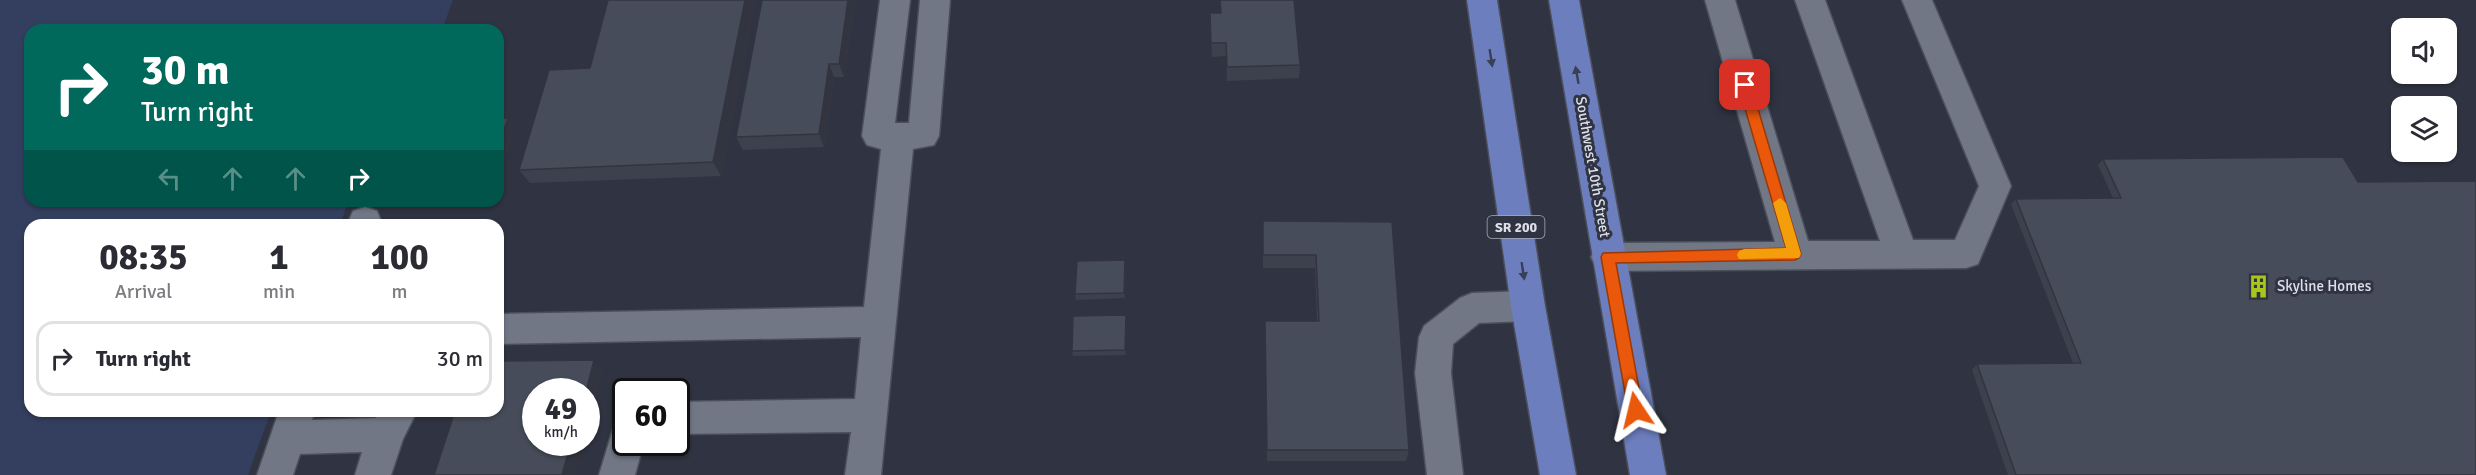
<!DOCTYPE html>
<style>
body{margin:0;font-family:Signika,sans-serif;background:#f2f2f3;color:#2b2b33;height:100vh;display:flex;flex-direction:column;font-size:22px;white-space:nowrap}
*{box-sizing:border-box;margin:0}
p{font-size:20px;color:#7c7c81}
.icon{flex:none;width:33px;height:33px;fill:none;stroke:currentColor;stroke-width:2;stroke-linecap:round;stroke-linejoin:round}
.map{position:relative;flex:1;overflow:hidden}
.panel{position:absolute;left:24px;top:219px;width:480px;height:198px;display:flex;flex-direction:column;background:#fff;border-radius:18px;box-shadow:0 2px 4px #0004}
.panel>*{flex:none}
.top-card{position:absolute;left:24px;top:24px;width:480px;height:183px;border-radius:18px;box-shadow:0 2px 4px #0004;background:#00695c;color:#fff;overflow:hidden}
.buttons{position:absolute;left:2391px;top:18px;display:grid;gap:12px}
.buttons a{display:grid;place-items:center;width:66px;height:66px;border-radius:12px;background:#fff;box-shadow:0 2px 4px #0004;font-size:30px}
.speed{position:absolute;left:522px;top:378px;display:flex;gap:12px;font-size:30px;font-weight:700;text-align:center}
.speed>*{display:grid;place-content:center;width:78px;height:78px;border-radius:50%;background:#fff;box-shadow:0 2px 4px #0004;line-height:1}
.speed small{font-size:15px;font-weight:400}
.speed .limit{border:3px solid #111;border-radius:9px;background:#fff;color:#111}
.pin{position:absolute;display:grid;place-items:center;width:51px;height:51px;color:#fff;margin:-26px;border-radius:12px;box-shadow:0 3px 9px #0006}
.me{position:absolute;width:66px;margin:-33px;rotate:350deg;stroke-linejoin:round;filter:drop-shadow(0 0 4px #0008)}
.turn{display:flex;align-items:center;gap:21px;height:126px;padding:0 18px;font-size:27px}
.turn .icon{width:78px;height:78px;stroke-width:2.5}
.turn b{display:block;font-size:42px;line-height:51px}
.lanes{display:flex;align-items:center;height:57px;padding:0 18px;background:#0003;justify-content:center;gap:30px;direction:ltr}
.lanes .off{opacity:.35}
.eta{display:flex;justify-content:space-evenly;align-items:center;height:102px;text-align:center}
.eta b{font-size:36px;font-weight:700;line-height:42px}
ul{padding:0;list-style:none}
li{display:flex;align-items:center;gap:18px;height:75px;margin:0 12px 9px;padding:0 6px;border:3px solid #e1e1e2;border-radius:18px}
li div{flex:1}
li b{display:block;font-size:22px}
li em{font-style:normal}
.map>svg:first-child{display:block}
.green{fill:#343e5e}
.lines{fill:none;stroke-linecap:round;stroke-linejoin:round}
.minor-casing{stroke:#4b4f5a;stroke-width:3}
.major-casing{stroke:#4b4f5a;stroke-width:3}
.minor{fill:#727786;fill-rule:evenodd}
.major{fill:#6d7ebe;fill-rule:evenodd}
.wall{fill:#3d414d}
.shaded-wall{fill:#32353f}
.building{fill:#474c5a;stroke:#32353f;stroke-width:1.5}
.oneway{fill:#393f55}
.route{fill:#ea580c;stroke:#983908;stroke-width:1.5}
.slow{fill:#f59e0b}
.labels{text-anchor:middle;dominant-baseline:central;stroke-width:6;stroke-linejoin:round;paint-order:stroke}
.shield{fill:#303442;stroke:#a9acb6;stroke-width:1.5}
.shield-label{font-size:14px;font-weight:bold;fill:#dde0e8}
.street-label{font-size:15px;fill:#dde0e8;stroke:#303442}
.poi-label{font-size:15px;fill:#dde0e8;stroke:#303442;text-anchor:start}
</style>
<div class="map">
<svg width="2476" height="475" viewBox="0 0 2476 475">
<rect width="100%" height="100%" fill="#303442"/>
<path class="green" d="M0 0H453L442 30H30V201H382L381 204 347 205 340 225H30V411H271L248 475H0Z"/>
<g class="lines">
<defs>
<g id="minor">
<path d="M880 0H910L895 123H909L920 0H950L939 136 934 145 913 149 881 475H845L851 432 676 434V402L855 399 861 337 498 344V314L864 307 881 149 867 145 862 136Z"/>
<path d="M1705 0H1735L1808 241H1880L1795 0H1825L1913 240H1955L1979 186 1902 0H1932L2011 186 1978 264 1966 268 1608 271 1596 267 1591 257 1596 247 1608 243 1775 242Z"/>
<path d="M365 207 377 211 381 221 379 225H347L353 211Z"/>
<path d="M1528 291 1540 296 1545 306 1540 316 1528 321 1479 323 1453 344 1451 373 1463 475H1427L1415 373 1419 337 1424 326 1460 298 1472 293Z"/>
<path d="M279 411H315L312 420 376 418 380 411H417L403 439 391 475H355L362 452 300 454 293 475H257Z"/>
<path d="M626 424V442H644L635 475H599L613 429Z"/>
</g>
<g id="major">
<path d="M1467 0H1497L1545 306 1576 475H1540L1511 306Z"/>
<path d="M1549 0H1579L1666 475H1630Z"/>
</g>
</defs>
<use href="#minor" class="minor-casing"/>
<use href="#major" class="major-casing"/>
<use href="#minor" class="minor"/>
<use href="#major" class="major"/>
</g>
<g class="wall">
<path d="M608 0H755L721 176 530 183 519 170 590 68Z"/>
<path d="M855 0 844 77H834L824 147 743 150 736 137Z"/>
<path d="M1220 0H1294L1300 65 1299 78 1227 81 1226 56 1212 57 1210 13H1221Z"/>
<path d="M2103 159 2476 475H2008L1972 370 1977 364 2073 363 2011 204 2016 199 2113 198 2098 165Z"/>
<path d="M1263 221 1392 222 1409 450 1406 461H1267L1265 321H1317L1315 268H1263Z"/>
<path d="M1126 266 1125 298 1076 300 1075 294Z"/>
<path d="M1126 320V355L1073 356 1072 351Z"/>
</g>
<g class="shaded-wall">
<path d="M745 0H755L721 176 713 162Z"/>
<path d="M848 0H855L844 77 839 64Z"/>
<path d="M829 64 834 77 824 147 819 134Z"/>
<path d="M508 118 516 129 498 181V148Z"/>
<path d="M1125 260 1126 266 1125 298 1124 293Z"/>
<path d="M1126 315V355L1125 350Z"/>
<path d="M594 360 604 371 586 435V392Z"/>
<path d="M571 442H584L576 475H562Z"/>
</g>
<g class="building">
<path d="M608 0H745L713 162 519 170 549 70 590 68Z"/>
<path d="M762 0H848L839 64H829L819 134 736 137Z"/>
<path d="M1220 0H1294L1300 65 1227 67 1226 43H1211L1210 13H1221Z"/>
<path d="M508 118 498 148V119Z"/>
<path d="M2343 157 2358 182 2476 181V475H2016L1977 364 2081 363 2016 199 2121 198 2103 159Z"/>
<path d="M1263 221 1392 222 1409 450H1267L1265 321H1319L1316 255H1263Z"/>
<path d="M1125 260 1124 293 1075 294 1077 261Z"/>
<path d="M1126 315 1125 350 1072 351 1073 316Z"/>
<path d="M594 360 586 392H536V442H571L562 475H434L455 411H498V361Z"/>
</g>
<defs><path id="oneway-solid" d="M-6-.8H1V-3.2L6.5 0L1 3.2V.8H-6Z" transform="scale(1.5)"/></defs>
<g class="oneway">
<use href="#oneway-solid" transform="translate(1491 58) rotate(81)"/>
<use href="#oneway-solid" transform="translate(1577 75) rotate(-100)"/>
<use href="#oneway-solid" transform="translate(1523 271) rotate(81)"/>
</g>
<path class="route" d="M1745 80 1751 85 1801 254 1799 258 1795 260 1616 263 1643 410 1641 414 1636 416 1631 414 1628 410 1601 257 1603 253 1786 248 1738 85Z"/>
<path class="slow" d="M1780 198 1786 203 1801 254 1799 258 1739 259 1737 255 1739 251 1744 249 1786 248 1773 203Z"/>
<defs>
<symbol id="building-bare" viewBox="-9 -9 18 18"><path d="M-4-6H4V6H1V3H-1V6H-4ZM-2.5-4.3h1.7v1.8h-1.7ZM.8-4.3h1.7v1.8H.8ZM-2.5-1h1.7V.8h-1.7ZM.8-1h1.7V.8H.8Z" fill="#a9c71a" stroke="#303442" stroke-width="2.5" paint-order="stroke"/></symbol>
</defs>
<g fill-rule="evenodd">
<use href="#building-bare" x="2242" y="270" width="33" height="33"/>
</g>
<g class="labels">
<rect class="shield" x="1487.5" y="216" width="57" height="22" rx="4.5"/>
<g class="shield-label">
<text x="1516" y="227">SR 200</text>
</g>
<g class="street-label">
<text transform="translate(1593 167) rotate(80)">Southwest 10th Street</text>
</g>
<g class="poi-label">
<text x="2277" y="286">Skyline Homes</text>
</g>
</g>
</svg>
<div class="buttons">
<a><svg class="icon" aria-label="sound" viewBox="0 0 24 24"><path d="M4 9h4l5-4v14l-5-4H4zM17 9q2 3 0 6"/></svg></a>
<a><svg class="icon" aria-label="layers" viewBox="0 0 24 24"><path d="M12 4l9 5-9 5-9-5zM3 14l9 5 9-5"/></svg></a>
</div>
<div class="speed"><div>49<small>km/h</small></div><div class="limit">60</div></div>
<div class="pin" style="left:1745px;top:85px;background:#d93025"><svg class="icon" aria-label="arrive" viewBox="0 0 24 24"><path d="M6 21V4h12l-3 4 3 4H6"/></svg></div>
<svg class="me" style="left:1636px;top:410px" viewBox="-20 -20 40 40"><path d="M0-17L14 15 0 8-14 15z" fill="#ea580c" stroke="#fff" stroke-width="4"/></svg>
<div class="top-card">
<div class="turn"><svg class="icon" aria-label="right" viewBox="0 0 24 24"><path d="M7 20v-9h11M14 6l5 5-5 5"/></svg><div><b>30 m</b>Turn right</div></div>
<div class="lanes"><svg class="icon off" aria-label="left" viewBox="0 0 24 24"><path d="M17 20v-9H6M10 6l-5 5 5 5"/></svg><svg class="icon off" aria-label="ahead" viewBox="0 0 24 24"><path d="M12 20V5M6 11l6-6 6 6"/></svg><svg class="icon off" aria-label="ahead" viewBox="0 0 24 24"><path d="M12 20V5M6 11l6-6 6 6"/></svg><svg class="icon" aria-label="right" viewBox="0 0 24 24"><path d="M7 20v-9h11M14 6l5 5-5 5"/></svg></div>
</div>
<section class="panel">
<div class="eta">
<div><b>08:35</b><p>Arrival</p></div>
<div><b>1</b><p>min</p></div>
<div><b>100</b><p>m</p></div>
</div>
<ul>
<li><svg class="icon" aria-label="right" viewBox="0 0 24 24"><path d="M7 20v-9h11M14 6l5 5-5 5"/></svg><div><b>Turn right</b></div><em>30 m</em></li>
</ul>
</section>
</div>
